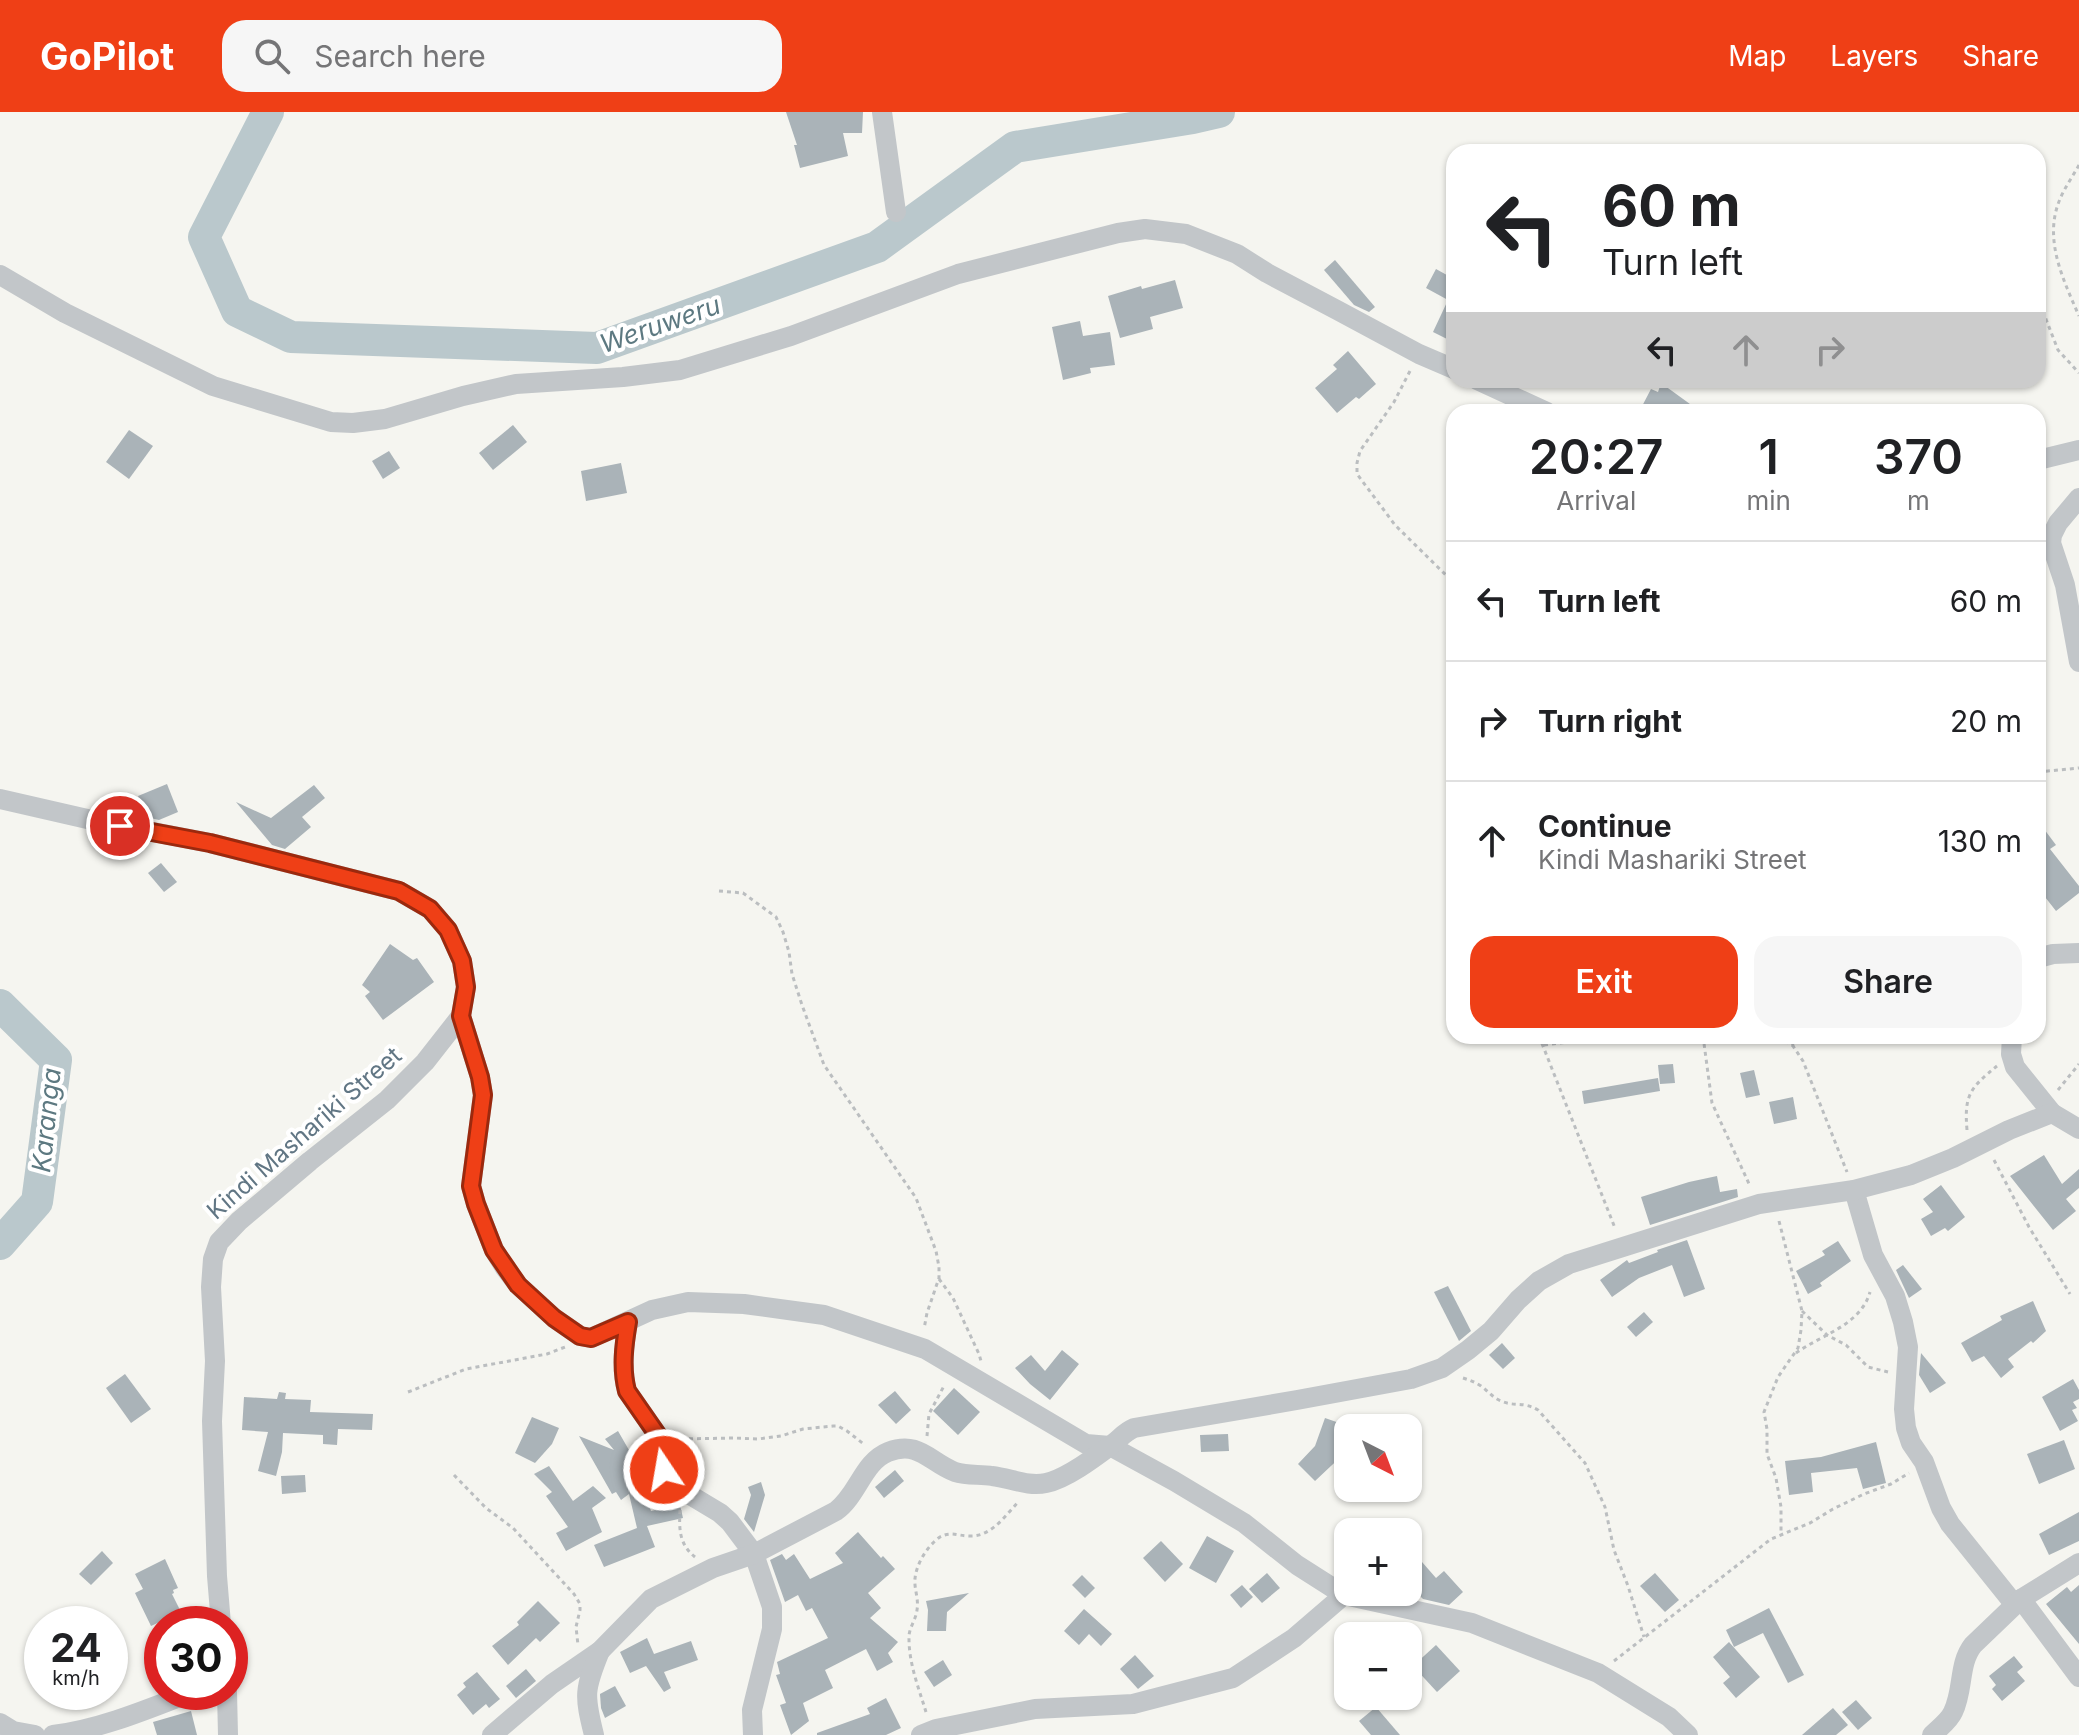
<!DOCTYPE html>
<meta charset="utf-8">
<style>
body{margin:0;font-family:Inter,sans-serif;background:#f6f6f6;color:#202124;height:100vh;display:flex;flex-direction:column;font-size:30px;white-space:nowrap}
*{box-sizing:border-box;margin:0}
p{font-size:26px;color:#757577}
.icon{flex:none;width:44px;height:44px;fill:none;stroke:currentColor;stroke-width:2;stroke-linecap:round;stroke-linejoin:round}
.map{position:relative;flex:1;overflow:hidden}
.drawer{position:absolute;left:1446px;top:292px;width:600px;height:640px;display:flex;flex-direction:column;background:#fff;border-radius:24px;box-shadow:0 2px 6px #0004}
.drawer>*{flex:none}
.hud{position:absolute;left:1446px;top:32px;width:600px;height:244px;border-radius:24px;box-shadow:0 2px 6px #0004;background:#fff;color:#202124;overflow:hidden}
.needle{width:52px;rotate:138deg}
.controls{position:absolute;left:1334px;top:1302px;display:grid;gap:16px}
.controls a{display:grid;place-items:center;width:88px;height:88px;border-radius:16px;background:#fff;box-shadow:0 2px 6px #0004;font-size:40px}
.speed{position:absolute;left:24px;top:1494px;display:flex;gap:16px;font-size:40px;font-weight:700;text-align:center}
.speed>*{display:grid;place-content:center;width:104px;height:104px;border-radius:50%;background:#fff;box-shadow:0 2px 6px #0004;line-height:1}
.speed small{font-size:20px;font-weight:400}
.speed .limit{border:12px solid #d22;background:#fff;color:#111}
.pin{position:absolute;display:grid;place-items:center;width:68px;height:68px;color:#fff;margin:-34px;border:4px solid #fff;border-radius:50%;box-shadow:0 2px 8px #0007}
.me{position:absolute;width:88px;margin:-44px;rotate:348deg;stroke-linejoin:round;filter:drop-shadow(0 0 6px #0008)}
.turn{display:flex;align-items:center;gap:28px;height:168px;padding:0 24px;font-size:36px}
.turn .icon{width:104px;height:104px;stroke-width:2.5}
.turn b{display:block;font-size:56px;line-height:68px}
.lanes{display:flex;align-items:center;height:76px;padding:0 24px;background:#0003;justify-content:center;gap:40px;direction:ltr}
.lanes .off{opacity:.35}
.eta{display:flex;justify-content:space-evenly;align-items:center;height:136px;text-align:center}
.eta b{font-size:48px;font-weight:600;line-height:56px}
.cta{display:flex;gap:16px;margin-top:auto;padding:16px 24px}
.cta a{flex:1;height:92px;border-radius:24px;background:#ef3f16;color:#fff;font-size:32px;font-weight:600;line-height:92px;text-align:center}
.cta a+a{background:#f6f6f6;color:#202124}
ul{padding:0;list-style:none}
li{display:flex;align-items:center;gap:24px;height:120px;padding:0 24px;border-top:2px solid #e0e0e0}
li div{flex:1}
li b{display:block;font-size:30px}
li em{font-style:normal}
header{display:flex;align-items:center;gap:48px;box-sizing:border-box;height:112px;padding:0 40px;background:#ef3f16;color:#fff}
header strong{font-size:38px}
nav{display:flex;gap:44px;margin-inline-start:auto;font-size:28px}
.search{width:560px;height:72px;background:#f6f6f6;display:flex;align-items:center;gap:20px;box-sizing:border-box;padding:0 28px;border-radius:24px;color:#757577;font-size:30px}
.map>svg:first-child{display:block}
.lines{fill:none;stroke-linecap:round;stroke-linejoin:round}
.river{stroke:#bac8cc;stroke-width:32}
.building{fill:#aab3b8}
.path{stroke:#bbbec0;stroke-width:3;stroke-dasharray:4 4;stroke-linecap:butt}
.minor{stroke:#c2c6c9;stroke-width:20}
.route-casing{stroke:#9b290e;stroke-width:20}
.route{stroke:#ef3f16;stroke-width:14}
.labels{text-anchor:middle;dominant-baseline:central;stroke-width:8;stroke-linejoin:round;paint-order:stroke}
.street-label{font-size:24px;fill:#617684;stroke:#fff}
.water-label{font-size:26px;font-style:italic;fill:#5d7981;stroke:#fff}
</style>
<header>
<strong>GoPilot</strong>
<div class="search"><svg class="icon" aria-label="search" viewBox="0 0 24 24"><circle cx="10" cy="10" r="6"/><path d="M15 15l6 6"/></svg>Search here</div>
<nav><a>Map</a><a>Layers</a><a>Share</a></nav>
</header>
<div class="map">
<svg width="2079" height="1623" viewBox="0 0 2079 1623">
<rect width="100%" height="100%" fill="#f5f5f0"/>
<g class="lines">
<g class="river">
<path d="M268 0 204 125 237 199 291 225 597 236 877 135 1015 35 1193 6 1219 0"/>
<path d="M0 893 56 948 37 1090 0 1132"/>
</g>
</g>
<g class="building">
<path d="M786 0H863L862 21H843L848 44 800 56 794 33H797Z"/>
<path d="M1335 148 1375 195 1369 200 1354 193 1324 158Z"/>
<path d="M1436 157 1454 167V219L1449 228 1433 220 1448 188 1426 176Z"/>
<path d="M1175 168 1183 196 1150 205 1153 217 1120 226 1108 184 1141 174 1142 177Z"/>
<path d="M1080 209 1083 224 1110 220 1115 253 1090 256 1091 261 1063 268 1052 215Z"/>
<path d="M1348 239 1376 272 1359 287 1356 285 1337 301 1315 276 1337 257 1333 253Z"/>
<path d="M1661 271 1701 300H1639L1651 277 1658 280Z"/>
<path d="M513 313 527 330 493 358 479 341Z"/>
<path d="M129 318 153 334 129 367 106 350Z"/>
<path d="M389 339 400 356 383 367 372 349Z"/>
<path d="M621 351 627 381 586 389 581 359Z"/>
<path d="M167 672 178 700 159 708 146 705 138 684Z"/>
<path d="M314 673 325 686 302 705 311 715 285 737 272 733 236 690 271 706Z"/>
<path d="M2038 709 2056 733 2050 737 2079 774V781L2056 799 2038 776Z"/>
<path d="M161 751 177 770 164 780 148 761Z"/>
<path d="M390 832 413 848 417 846 434 870 383 908 365 884 370 880 362 873Z"/>
<path d="M1673 952 1675 971 1660 972 1658 953Z"/>
<path d="M1754 958 1760 983 1746 986 1740 961Z"/>
<path d="M1658 966 1660 979 1584 992 1582 979Z"/>
<path d="M1793 985 1797 1007 1774 1012 1769 990Z"/>
<path d="M2044 1043 2062 1072 2079 1057V1076L2066 1087 2076 1099 2053 1118 2010 1064Z"/>
<path d="M1717 1064 1720 1080 1737 1077 1738 1085 1650 1113 1641 1085 1689 1070Z"/>
<path d="M1941 1073 1965 1105 1948 1119 1945 1116 1931 1124 1921 1107 1933 1100 1923 1087Z"/>
<path d="M1687 1128 1705 1177 1684 1185 1672 1153 1639 1166 1612 1185 1600 1168 1627 1148 1629 1151 1658 1140 1657 1138Z"/>
<path d="M1838 1129 1851 1149 1820 1171 1822 1174 1808 1182 1796 1159 1825 1143 1822 1139Z"/>
<path d="M1903 1153 1922 1177 1909 1186 1896 1158Z"/>
<path d="M1448 1174 1471 1219 1459 1229 1434 1180Z"/>
<path d="M2033 1189 2046 1219 2033 1231 2031 1229 2008 1247 2014 1255 2001 1266 1984 1244 1972 1250 1961 1231 2002 1208 2000 1204Z"/>
<path d="M1644 1200 1653 1210 1636 1225 1627 1215Z"/>
<path d="M1502 1231 1515 1246 1503 1257 1489 1243Z"/>
<path d="M1062 1238 1079 1252 1050 1288 1030 1272 1015 1256 1031 1243 1045 1259Z"/>
<path d="M1921 1241 1946 1271 1930 1281 1919 1263Z"/>
<path d="M125 1262 151 1297 131 1311 106 1276Z"/>
<path d="M2073 1267 2079 1278V1287L2073 1290 2077 1296 2072 1298 2078 1309 2060 1319 2042 1285Z"/>
<path d="M954 1276 980 1300 958 1323 933 1299Z"/>
<path d="M895 1279 911 1298 896 1312 878 1293Z"/>
<path d="M279 1280 286 1281 285 1287 311 1288 310 1300 373 1302 372 1318 338 1317 337 1333 323 1332V1323L283 1321 282 1340 276 1364 258 1359 268 1320 242 1318 244 1285 277 1287Z"/>
<path d="M532 1305 559 1316 552 1332 535 1351 515 1341Z"/>
<path d="M1325 1306 1348 1314V1338L1315 1369 1298 1352 1315 1334Z"/>
<path d="M618 1319 633 1345 640 1348 636 1350 639 1356 632 1360 627 1355 624 1357 645 1388 647 1387 651 1399 680 1393 683 1406 647 1414 655 1435 604 1455 594 1433 637 1416 629 1382 621 1388 616 1380 612 1382 579 1324 614 1338 605 1327Z"/>
<path d="M1228 1322 1229 1339 1201 1340 1200 1323Z"/>
<path d="M2064 1328 2075 1357 2039 1372 2027 1342Z"/>
<path d="M1876 1330 1886 1371 1863 1377 1857 1356 1811 1361 1813 1380 1789 1383 1785 1349 1821 1345Z"/>
<path d="M549 1354 573 1389 593 1374 606 1386 592 1396 602 1420 566 1439 556 1421 568 1415 546 1384 552 1380 534 1362Z"/>
<path d="M895 1358 904 1369 884 1386 875 1375Z"/>
<path d="M305 1363 306 1380 282 1382 281 1364Z"/>
<path d="M761 1370 765 1383 754 1420 744 1407 751 1383 748 1375Z"/>
<path d="M2079 1400V1429L2049 1443 2039 1422Z"/>
<path d="M858 1420 881 1446 883 1444 895 1457 868 1481 881 1496 870 1506 898 1530 888 1541 893 1550 877 1559 866 1537 825 1558 833 1576 803 1591 809 1609 791 1623 780 1593 786 1591 776 1563 780 1562 777 1550 828 1526 812 1496 806 1499 798 1483 785 1490 770 1448 782 1442 786 1448 794 1442 810 1467 843 1451 835 1441Z"/>
<path d="M1207 1424 1234 1439 1216 1471 1189 1456Z"/>
<path d="M1161 1429 1183 1452 1165 1470 1143 1446Z"/>
<path d="M102 1439 113 1451 91 1473 79 1462Z"/>
<path d="M165 1447 178 1476 173 1478 174 1481 172 1482 181 1500 151 1514 135 1481 143 1477 135 1462Z"/>
<path d="M1422 1450 1436 1466 1444 1459 1463 1480 1449 1493 1423 1487 1415 1479 1408 1484V1463Z"/>
<path d="M1267 1461 1280 1476 1262 1491 1249 1477Z"/>
<path d="M1655 1461 1679 1488 1665 1500 1640 1474Z"/>
<path d="M1082 1463 1095 1476 1085 1486 1072 1473Z"/>
<path d="M1242 1473 1253 1485 1241 1496 1230 1483Z"/>
<path d="M2079 1473V1532L2046 1492 2067 1475 2071 1480Z"/>
<path d="M969 1481 947 1500 946 1519H927L928 1498 926 1489Z"/>
<path d="M538 1489 560 1511 540 1530 536 1526 508 1553 492 1534 519 1513 517 1510Z"/>
<path d="M1769 1496 1804 1563 1788 1571 1763 1521 1734 1535 1726 1518Z"/>
<path d="M1084 1497 1112 1522 1101 1534 1089 1522 1079 1533 1064 1519Z"/>
<path d="M647 1526 654 1542 691 1529 698 1548 664 1560 671 1576 664 1580 646 1554 630 1561 620 1540Z"/>
<path d="M1729 1530 1760 1565 1736 1586 1723 1571 1730 1565 1713 1545Z"/>
<path d="M1436 1533 1460 1559 1437 1580 1413 1554Z"/>
<path d="M1135 1543 1154 1564 1138 1577 1120 1557Z"/>
<path d="M2014 1544 2023 1555 2017 1560 2025 1569 2002 1589 1992 1577 1996 1573 1989 1564Z"/>
<path d="M943 1548 952 1563 934 1575 924 1560Z"/>
<path d="M526 1557 536 1569 516 1586 506 1574Z"/>
<path d="M477 1560 500 1587 489 1596 486 1592 473 1603 457 1583 466 1575 463 1571Z"/>
<path d="M615 1574 626 1594 605 1606 601 1596 600 1582Z"/>
<path d="M886 1586 901 1616 886 1623H817V1621L870 1602 867 1596Z"/>
<path d="M1856 1588 1872 1606 1858 1618 1842 1600Z"/>
<path d="M1376 1595 1400 1623H1371L1359 1609Z"/>
<path d="M1833 1596 1848 1613 1836 1623H1802Z"/>
<path d="M191 1599 197 1623H157L153 1610Z"/>
</g>
<g class="lines">
<g class="path">
<path d="M2079 53C2073 64 2065 75 2060 87 2043 127 2063 167 2079 204"/>
<path d="M2038 193 2042 197 2058 238 2079 261"/>
<path d="M1410 259 1394 290 1360 339 1357 351V362L1395 413 1454 471"/>
<path d="M2038 660 2079 656"/>
<path d="M719 779 743 781 776 805 783 820 789 840 792 862 802 893 824 953 916 1086 936 1139 939 1155V1166L927 1201 924 1217"/>
<path d="M1539 924 1615 1116"/>
<path d="M1703 924 1712 991 1750 1074"/>
<path d="M1779 924 1793 934 1803 949 1847 1060"/>
<path d="M1791 924 1793 934"/>
<path d="M1544 933 1619 924"/>
<path d="M2058 978 2079 952"/>
<path d="M1967 1018C1964 983 1970 976 1997 954"/>
<path d="M1994 1048 2029 1115 2070 1182"/>
<path d="M1779 1109 1802 1199 1801 1218 1798 1236 1778 1265 1764 1300 1767 1317V1342L1776 1366 1781 1395V1422"/>
<path d="M939 1167 953 1186 979 1242 981 1249"/>
<path d="M1802 1199 1827 1223 1846 1233 1868 1255 1888 1260"/>
<path d="M1796 1241C1821 1223 1861 1213 1870 1180"/>
<path d="M1463 1266C1469 1268 1475 1270 1481 1274 1488 1279 1493 1286 1501 1289 1514 1295 1523 1289 1538 1298L1585 1351 1605 1395 1614 1438 1628 1474 1644 1525"/>
<path d="M408 1280 466 1257 547 1242 565 1235"/>
<path d="M927 1324 929 1302 945 1272"/>
<path d="M681 1327 734 1326 758 1327 781 1324 803 1317 833 1314H838L847 1319 865 1333"/>
<path d="M454 1363 486 1396 513 1416 574 1482 580 1492V1498L576 1515 578 1533"/>
<path d="M680 1398C679 1417 679 1432 695 1445"/>
<path d="M1614 1549 1771 1427 1810 1411 1833 1397 1864 1382 1891 1372 1909 1361"/>
<path d="M926 1600C919 1577 909 1552 909 1527 908 1517 916 1508 917 1498 919 1487 914 1477 915 1467 916 1452 928 1433 940 1425 951 1419 958 1424 970 1424 991 1425 1006 1403 1019 1389"/>
</g>
<g class="minor">
<path d="M882 0 896 100"/>
<path d="M0 163 65 201 213 274 331 310 353 311 385 307 463 284 516 272 623 265 680 258 791 224 958 162 1118 121 1145 117 1186 122 1237 142 1267 161 1337 198 1419 242 1454 257"/>
<path d="M1477 268 1547 300"/>
<path d="M2038 348 2079 338"/>
<path d="M2079 386 2058 411 2052 423 2051 431 2065 473 2079 550"/>
<path d="M0 687 96 709 210 731 399 779 430 797 448 818 462 849 466 875 461 904 425 950 387 988 310 1049 239 1109 219 1130 213 1147 211 1175 215 1249 212 1309 217 1464 221 1512"/>
<path d="M2038 846 2053 842 2079 841"/>
<path d="M461 904 480 965 483 983 471 1074 476 1092 494 1138 505 1156 518 1173 554 1206 580 1224 591 1226 652 1198 688 1190 744 1192 824 1203 925 1237 1086 1332 1110 1334 1174 1369 1244 1411 1297 1453 1344 1483 1472 1511 1598 1561 1669 1605 1688 1623"/>
<path d="M2012 924 2011 942 2015 955 2052 1001 2079 1017"/>
<path d="M1854 1078 1873 1143 1895 1184 1903 1210 1908 1235 1904 1297 1906 1316 1911 1331 1924 1350 1941 1396 1950 1412 2015 1493"/>
<path d="M628 1210C624 1233 621 1256 627 1279L661 1328V1348L664 1358 675 1374 720 1401 730 1410 754 1442 772 1495V1517L752 1598 753 1623"/>
<path d="M2021 1487 2079 1565"/>
<path d="M227 1580 228 1623"/>
<path d="M0 1611 13 1619 35 1623"/>
<path d="M53 1623C101 1617 148 1597 192 1580"/>
<path d="M492 1623 552 1572 600 1539 651 1487 713 1456 754 1442 836 1399C858 1383 863 1350 888 1340 919 1328 929 1350 955 1360 967 1364 980 1362 992 1364 1010 1366 1028 1375 1046 1371 1066 1367 1094 1346 1110 1334 1119 1328 1124 1320 1134 1316L1297 1288 1411 1267 1442 1256 1468 1238 1491 1219 1518 1188 1539 1169 1569 1152 1759 1092 1854 1078 1911 1063 1953 1046 2009 1018 2052 1001"/>
<path d="M594 1623C584 1583 584 1578 600 1539"/>
<path d="M921 1623 936 1617 1035 1597 1133 1592 1233 1566 1294 1526 1344 1483"/>
<path d="M1932 1623C1939 1616 1949 1609 1953 1600 1964 1578 1958 1552 1973 1533L2021 1487 2079 1451"/>
</g>
</g>
<g class="lines">
<defs>
<path id="route" d="M120 714 210 731 399 779 430 797 448 818 462 849 466 875 461 904 480 965 483 983 471 1074 476 1092 494 1138 518 1173 554 1206 580 1224 591 1226 628 1210C624 1233 621 1256 627 1279L661 1328V1348L664 1358"/>
</defs>
<use href="#route" class="route-casing"/>
<use href="#route" class="route"/>
</g>
<g class="labels">
<g class="street-label">
<text transform="translate(304 1021) rotate(-41)">Kindi Mashariki Street</text>
</g>
<g class="water-label">
<text transform="translate(660 212) rotate(-19)">Weruweru</text>
<text transform="translate(46 1008) rotate(-84)">Karanga</text>
</g>
</g>
</svg>
<div class="controls">
<a><svg class="needle" viewBox="-14 -14 28 28"><path d="M0-13l5 13h-10z" fill="#e53935"/><path d="M0 13l5-13h-10z" fill="#757577"/></svg></a>
<a>+</a>
<a>−</a>
</div>
<div class="speed"><div>24<small>km/h</small></div><div class="limit">30</div></div>
<div class="pin" style="left:120px;top:714px;background:#d93025"><svg class="icon" aria-label="arrive" viewBox="0 0 24 24"><path d="M6 21V4h12l-3 4 3 4H6"/></svg></div>
<svg class="me" style="left:664px;top:1358px" viewBox="-20 -20 40 40"><circle r="17" fill="#ef3f16" stroke="#fff" stroke-width="3"/><path d="M0-11L8 9 0 5-8 9z" fill="#fff"/></svg>
<div class="hud">
<div class="turn"><svg class="icon" aria-label="left" viewBox="0 0 24 24"><path d="M17 20v-9H6M10 6l-5 5 5 5"/></svg><div><b>60 m</b>Turn left</div></div>
<div class="lanes"><svg class="icon" aria-label="left" viewBox="0 0 24 24"><path d="M17 20v-9H6M10 6l-5 5 5 5"/></svg><svg class="icon off" aria-label="ahead" viewBox="0 0 24 24"><path d="M12 20V5M6 11l6-6 6 6"/></svg><svg class="icon off" aria-label="right" viewBox="0 0 24 24"><path d="M7 20v-9h11M14 6l5 5-5 5"/></svg></div>
</div>
<section class="drawer">
<div class="eta">
<div><b>20:27</b><p>Arrival</p></div>
<div><b>1</b><p>min</p></div>
<div><b>370</b><p>m</p></div>
</div>
<ul>
<li><svg class="icon" aria-label="left" viewBox="0 0 24 24"><path d="M17 20v-9H6M10 6l-5 5 5 5"/></svg><div><b>Turn left</b></div><em>60 m</em></li>
<li><svg class="icon" aria-label="right" viewBox="0 0 24 24"><path d="M7 20v-9h11M14 6l5 5-5 5"/></svg><div><b>Turn right</b></div><em>20 m</em></li>
<li><svg class="icon" aria-label="ahead" viewBox="0 0 24 24"><path d="M12 20V5M6 11l6-6 6 6"/></svg><div><b>Continue</b><p>Kindi Mashariki Street</p></div><em>130 m</em></li>
</ul>
<div class="cta"><a>Exit</a><a>Share</a></div>
</section>
</div>
